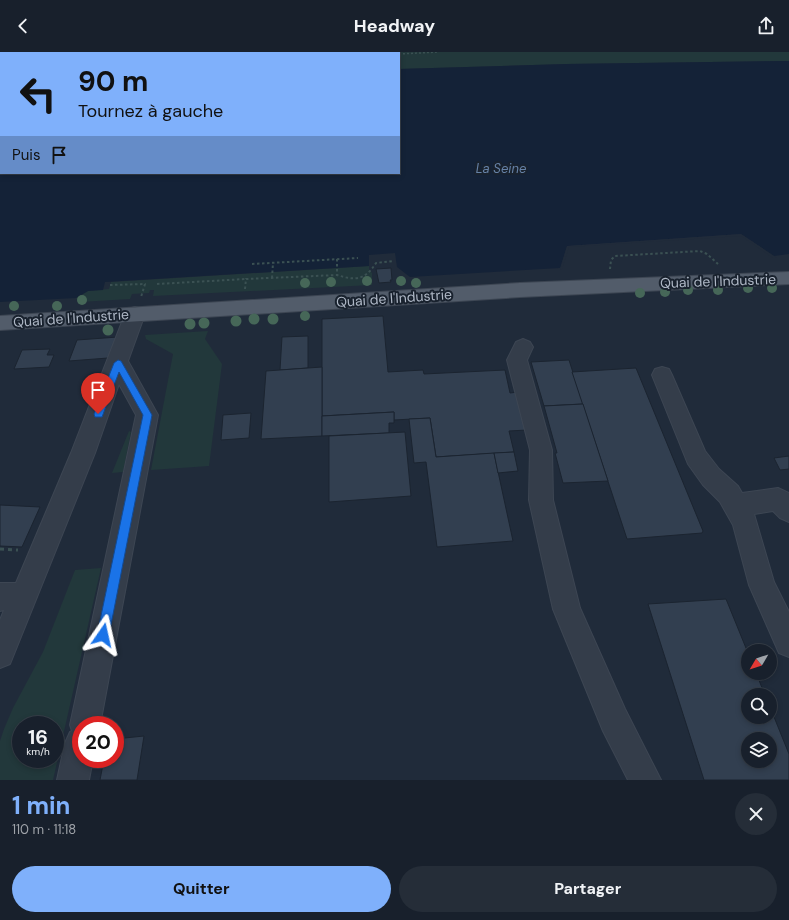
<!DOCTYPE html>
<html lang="fr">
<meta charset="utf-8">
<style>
body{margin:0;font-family:"DM Sans",sans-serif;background:#252d38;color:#f1f3f6;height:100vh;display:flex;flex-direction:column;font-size:15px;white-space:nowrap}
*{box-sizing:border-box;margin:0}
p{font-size:13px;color:#9fa3a9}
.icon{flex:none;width:22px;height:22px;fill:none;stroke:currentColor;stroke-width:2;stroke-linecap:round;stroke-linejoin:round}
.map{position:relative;height:728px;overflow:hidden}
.sheet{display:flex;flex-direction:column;background:#18202c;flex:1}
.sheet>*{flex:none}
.guide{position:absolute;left:0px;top:0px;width:400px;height:122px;box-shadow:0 2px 6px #0003,0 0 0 1px #363e48;background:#7fb0fb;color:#111;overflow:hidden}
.needle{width:26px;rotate:231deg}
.controls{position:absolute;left:741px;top:592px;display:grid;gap:8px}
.controls a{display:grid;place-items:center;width:36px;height:36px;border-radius:50%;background:#18202c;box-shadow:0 2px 6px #0003,0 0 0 1px #363e48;font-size:20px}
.speed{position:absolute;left:12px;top:664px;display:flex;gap:8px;font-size:20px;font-weight:700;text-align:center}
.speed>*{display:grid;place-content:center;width:52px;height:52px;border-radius:50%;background:#18202c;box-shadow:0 2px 6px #0003,0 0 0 1px #363e48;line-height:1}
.speed small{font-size:10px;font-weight:400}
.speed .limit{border:6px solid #d22;background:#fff;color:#111}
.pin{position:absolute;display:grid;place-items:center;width:34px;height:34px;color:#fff;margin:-41px -17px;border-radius:50% 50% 50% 0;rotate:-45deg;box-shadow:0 0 4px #0007}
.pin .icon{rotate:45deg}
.me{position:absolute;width:44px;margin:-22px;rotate:11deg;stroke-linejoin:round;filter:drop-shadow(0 0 3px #0008)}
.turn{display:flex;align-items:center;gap:14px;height:84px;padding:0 12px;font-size:18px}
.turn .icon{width:52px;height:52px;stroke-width:2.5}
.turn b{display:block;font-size:28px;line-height:34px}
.then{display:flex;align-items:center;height:38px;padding:0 12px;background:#0003;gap:8px;font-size:15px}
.round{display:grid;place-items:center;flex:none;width:42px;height:42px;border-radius:21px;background:#252d38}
.head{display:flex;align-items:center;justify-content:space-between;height:68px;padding:0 12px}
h1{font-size:24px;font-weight:700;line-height:30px;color:#7fb0fb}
.cta{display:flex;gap:8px;margin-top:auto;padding:8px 12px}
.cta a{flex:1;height:46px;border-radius:24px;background:#7fb0fb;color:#111;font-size:16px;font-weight:700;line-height:46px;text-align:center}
.cta a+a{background:#252d38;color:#f1f3f6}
header{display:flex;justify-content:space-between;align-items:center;height:52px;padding:0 12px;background:#18202c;font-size:18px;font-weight:700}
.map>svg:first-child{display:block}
.green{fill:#22383b;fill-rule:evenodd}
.water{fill:#142237}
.pier{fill:#202b3a}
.building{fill:#323f50;stroke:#1b2430;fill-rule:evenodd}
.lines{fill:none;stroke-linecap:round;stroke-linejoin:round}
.minor-casing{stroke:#3d4653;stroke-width:2}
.major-casing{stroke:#3d4653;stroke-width:2}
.path-far2{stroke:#3b5153;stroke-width:1.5;stroke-dasharray:2 2;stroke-linecap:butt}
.path-far1{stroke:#3b5153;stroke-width:2;stroke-dasharray:2.5 2.5;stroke-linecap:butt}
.path{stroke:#3b5153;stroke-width:3;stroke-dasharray:4 4;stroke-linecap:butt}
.minor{fill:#343d4a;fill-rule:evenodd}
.major{fill:#525c6a;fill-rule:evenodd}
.tree{fill:#466758}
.route{fill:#1a73e8;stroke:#114b97}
.labels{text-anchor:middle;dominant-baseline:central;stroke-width:4;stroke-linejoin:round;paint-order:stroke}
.far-water-label{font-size:13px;font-style:italic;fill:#6682a7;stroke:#19222e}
.street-label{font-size:14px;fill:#afb8c6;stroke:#19222e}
</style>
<header><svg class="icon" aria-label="back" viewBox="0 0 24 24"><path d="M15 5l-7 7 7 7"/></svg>Headway<svg class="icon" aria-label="share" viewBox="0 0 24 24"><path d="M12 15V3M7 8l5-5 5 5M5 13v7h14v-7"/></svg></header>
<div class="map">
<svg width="789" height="728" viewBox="0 0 789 728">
<rect width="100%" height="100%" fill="#202b3a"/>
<g class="green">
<path d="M0 0H789V9L567 12 399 17V1H1L0 30Z"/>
<path d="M369 214V218L372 221V233L153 244 154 238H150L149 241 132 242 130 247 80 250 76 246 88 239 109 237 111 230Z"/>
<path d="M208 279 205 287 222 312 209 414 151 418 173 302 146 287 145 283Z"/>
<path d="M129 379 131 380 123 420 112 421Z"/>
<path d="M101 516 53 728H0V689L4 677 13 656 43 600 75 518ZM21 673H55V707H21Z"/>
</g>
<path class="water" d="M789 9V202L774 204 741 182 567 194 560 216 410 225 397 215 395 201 369 203V214L105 230 103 238 88 239 76 246 0 250V30L1 121H399V17L567 12Z"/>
<path class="pier" d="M741 182 777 206H773L741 184 569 195 562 217 560 218 567 194Z"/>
<g class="building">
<path d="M391 216 392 228H390L391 230 379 231 376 217Z"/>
<path d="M383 264 388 320 423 318 424 322 505 318 510 341 518 340 527 378 509 379 514 400 436 405 430 366 394 368V360L322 364V267Z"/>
<path d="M308 284V316L280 318 282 285Z"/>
<path d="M118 285 108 306 69 309 77 288Z"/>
<path d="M50 297 47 303H54L49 315 14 317 22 298Z"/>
<path d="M569 308 583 352 544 354 531 310Z"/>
<path d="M322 315V384L261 387 266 319Z"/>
<path d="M636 316 703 479 702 481 627 487 572 320Z"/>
<path d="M583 352 608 429 563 431 555 401H557L544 354Z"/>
<path d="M394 360V371H389V381L322 384V364Z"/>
<path d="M251 361 249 386 221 388 223 363Z"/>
<path d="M430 366 436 405 494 401 513 489 437 495 426 410 414 411 409 367Z"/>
<path d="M405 380 411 444 329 450V384Z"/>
<path d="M514 400 518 419 498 421 494 401Z"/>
<path d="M789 404V417L780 418 774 406Z"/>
<path d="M0 453 40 455 22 495 0 494Z"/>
<path d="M726 547 748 601V621H756L765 643H748V665H770V655L789 702V728H704L648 552ZM748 687H770V709H748Z"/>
<path d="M144 684 137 728H100L104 707H115V687Z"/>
</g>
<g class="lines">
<defs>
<g id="minor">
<path d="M135 255 142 257 145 262 128 309 158 363 100 673H81V707H93L89 728H57L65 691 70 680 72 679 70 673 136 363 119 332 95 401 10 612 0 616V568L4 558 0 559V531H16L71 401 125 262 128 257Z"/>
<path d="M523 287 530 290 533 295 527 308 552 398 553 448 580 556 625 657 661 728H628L603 679 553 557 529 448 530 398 507 308 516 290Z"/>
<path d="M662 315 669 317 672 323 705 399 719 417 738 434 742 441 778 436 789 441V470L780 466 773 459 754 462 774 530 789 560V605L779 601 753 542 749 533 733 473 720 450 703 433 688 412 652 323 655 317Z"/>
</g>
<path id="major" d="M789 220V232L520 245 0 278V264L520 231Z"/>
</defs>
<use href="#minor" class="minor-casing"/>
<use href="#major" class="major-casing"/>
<g class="path-far2">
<path d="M69 1 71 0"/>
<path d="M399 2 439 0"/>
</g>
<g class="path-far1">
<path d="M337 207V223"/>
<path d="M252 212 358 206"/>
<path d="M610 217 611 208 615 204 700 199 707 202 718 212"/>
<path d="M272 226 273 211"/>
<path d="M157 232 246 227"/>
<path d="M110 233 145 232 141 245"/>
<path d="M245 237 246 227 337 223C356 229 365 228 376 211L394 209"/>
</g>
<path class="path" d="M0 497 18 498"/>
<use href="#minor" class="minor"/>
<use href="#major" class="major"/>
</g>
<g class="tree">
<circle cx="367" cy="229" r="5"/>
<circle cx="401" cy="229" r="5"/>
<circle cx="331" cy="230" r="5"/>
<circle cx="305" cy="231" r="5"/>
<circle cx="416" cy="231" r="5"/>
<circle cx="748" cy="236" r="5"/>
<circle cx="772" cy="236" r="5"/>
<circle cx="688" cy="238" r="5"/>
<circle cx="718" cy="238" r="5"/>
<circle cx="665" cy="240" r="5"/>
<circle cx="640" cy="241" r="5"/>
<circle cx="82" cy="248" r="5"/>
<circle cx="14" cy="254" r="5"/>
<circle cx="57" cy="254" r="5"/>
<circle cx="305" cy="264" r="5"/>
<circle cx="254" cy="267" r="5.5"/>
<circle cx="273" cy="267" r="5.5"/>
<circle cx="236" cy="269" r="5.5"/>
<circle cx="204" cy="271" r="5.5"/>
<circle cx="190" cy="272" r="5.5"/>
<circle cx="108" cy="278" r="5.5"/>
</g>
<path class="route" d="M118 308 121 309 152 363 109 583 107 588 103 589 99 588 97 583 143 363 119 320 102 365H95L94 362 114 311Z"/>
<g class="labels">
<g class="far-water-label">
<text x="501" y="116">La Seine</text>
</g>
<g class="street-label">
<text transform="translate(718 229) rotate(-2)">Quai de l'Industrie</text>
<text transform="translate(394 246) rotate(-4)">Quai de l'Industrie</text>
<text transform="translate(71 266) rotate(-4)">Quai de l'Industrie</text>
</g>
</g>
</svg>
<div class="controls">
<a><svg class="needle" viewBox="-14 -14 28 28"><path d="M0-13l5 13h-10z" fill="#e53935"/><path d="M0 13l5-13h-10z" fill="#9fa3a9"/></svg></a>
<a><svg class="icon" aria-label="search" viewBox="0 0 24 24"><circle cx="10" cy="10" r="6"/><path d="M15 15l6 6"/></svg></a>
<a><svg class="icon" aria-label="layers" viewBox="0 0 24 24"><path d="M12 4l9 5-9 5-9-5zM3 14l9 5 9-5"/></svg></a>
</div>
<div class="speed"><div>16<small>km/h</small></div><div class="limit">20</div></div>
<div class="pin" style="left:98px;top:362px;background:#d93025"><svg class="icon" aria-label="arrive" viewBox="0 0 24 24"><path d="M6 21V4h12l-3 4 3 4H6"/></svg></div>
<svg class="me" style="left:103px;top:583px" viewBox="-20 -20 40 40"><path d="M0-17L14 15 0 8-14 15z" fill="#1a73e8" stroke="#fff" stroke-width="4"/></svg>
<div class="guide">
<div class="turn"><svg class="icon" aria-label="left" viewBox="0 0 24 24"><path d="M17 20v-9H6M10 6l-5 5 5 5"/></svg><div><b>90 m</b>Tournez à gauche</div></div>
<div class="then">Puis<svg class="icon" aria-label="arrive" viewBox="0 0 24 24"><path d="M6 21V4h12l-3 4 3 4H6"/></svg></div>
</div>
</div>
<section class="sheet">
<div class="head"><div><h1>1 min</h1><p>110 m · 11:18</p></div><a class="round"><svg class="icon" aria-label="close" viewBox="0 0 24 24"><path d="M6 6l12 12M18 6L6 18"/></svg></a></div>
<div class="cta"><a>Quitter</a><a>Partager</a></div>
</section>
